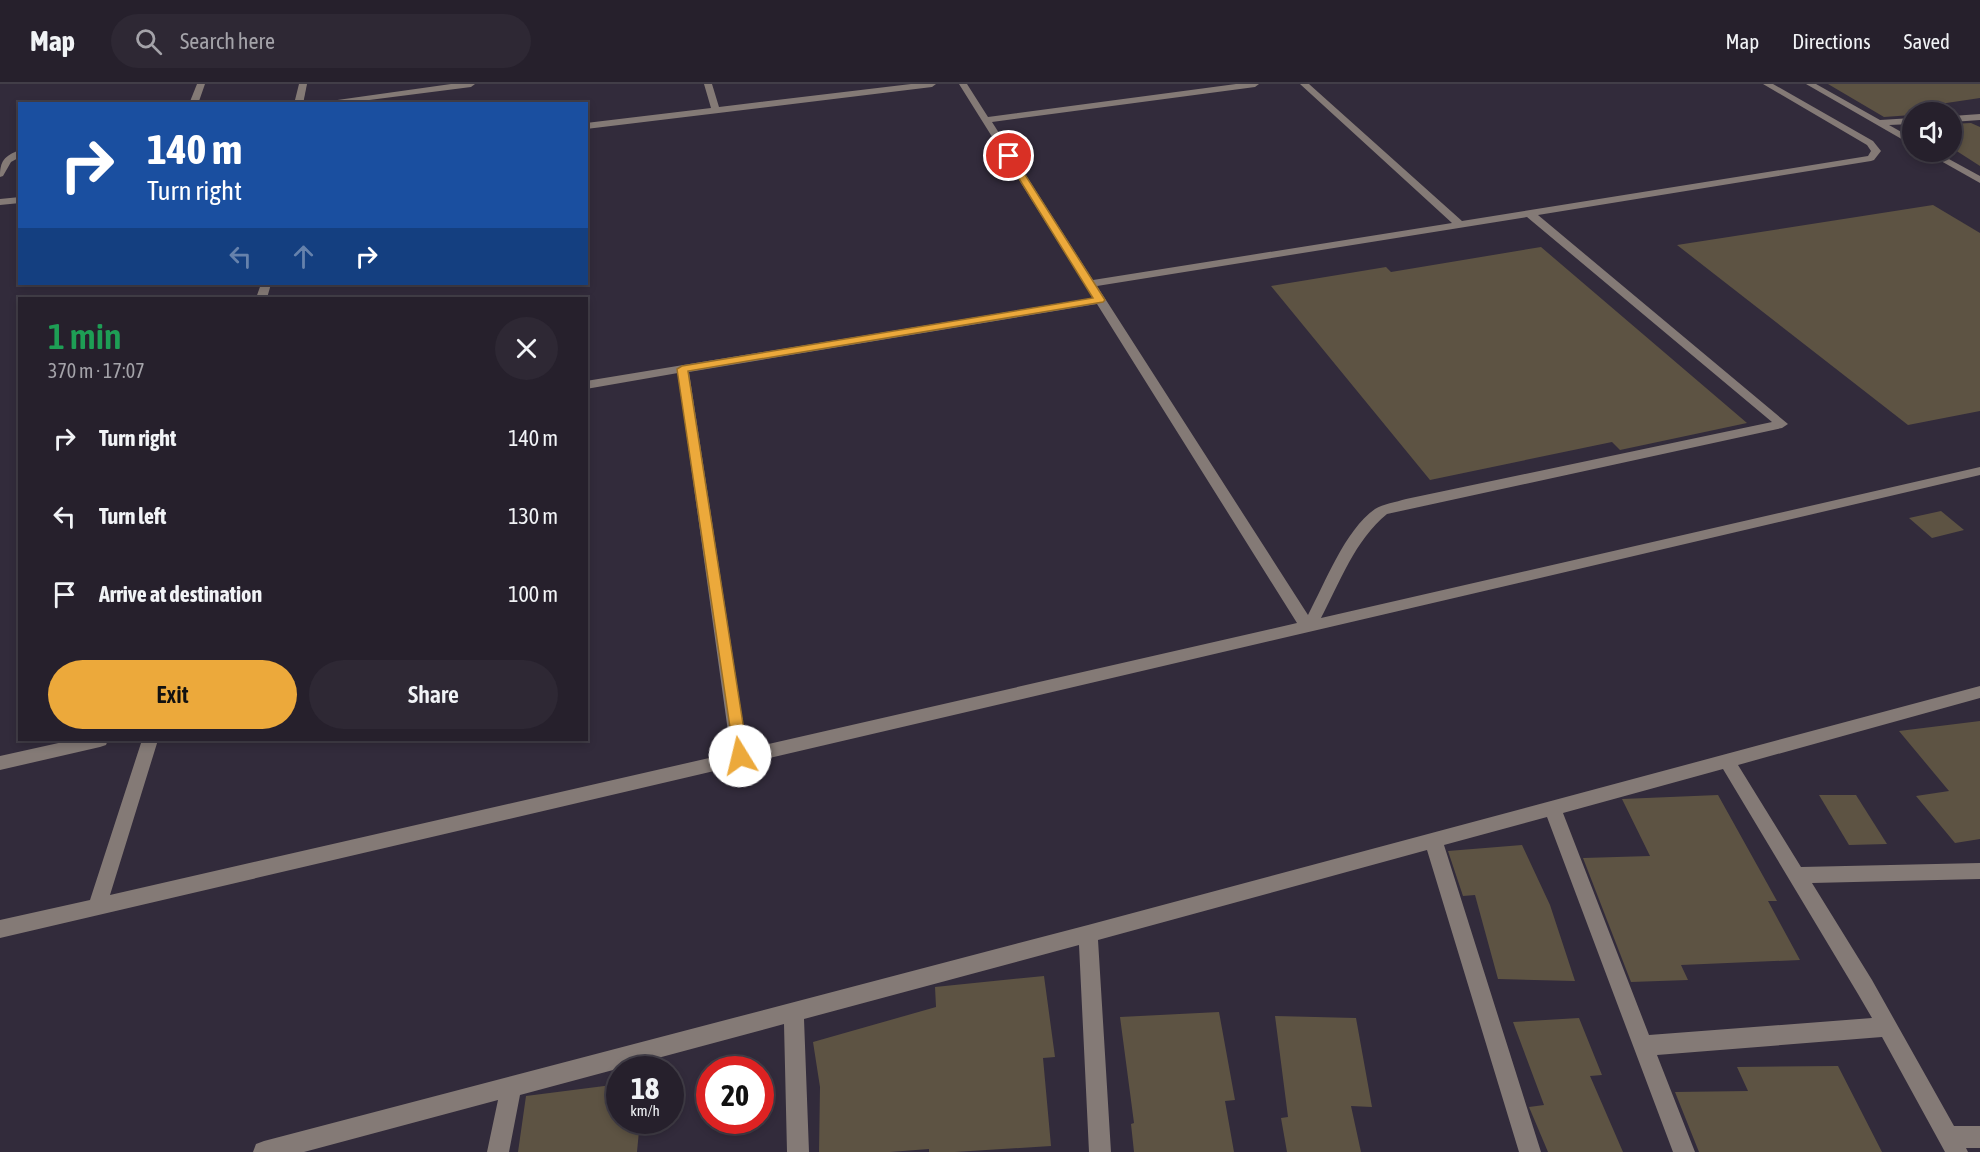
<!DOCTYPE html>
<meta charset="utf-8">
<style>
body{margin:0;font-family:"Asap Condensed",sans-serif;background:#2e2834;color:#f1f3f6;height:100vh;display:flex;flex-direction:column;font-size:22px;white-space:nowrap}
*{box-sizing:border-box;margin:0}
p{font-size:20px;color:#a4a3a9}
.icon{flex:none;width:33px;height:33px;fill:none;stroke:currentColor;stroke-width:2;stroke-linecap:round;stroke-linejoin:round}
.map{position:relative;flex:1;overflow:hidden}
.side{position:absolute;left:18px;top:213px;width:570px;height:444px;display:flex;flex-direction:column;background:#26202c;border-radius:0px;box-shadow:0 3px 9px #0003,0 0 0 2px #423e48}
.side>*{flex:none}
.top-card{position:absolute;left:18px;top:18px;width:570px;height:183px;border-radius:0px;box-shadow:0 3px 9px #0003,0 0 0 2px #423e48;background:#1a4fa0;color:#fff;overflow:hidden}
.buttons{position:absolute;left:1902px;top:18px;display:grid;gap:12px}
.buttons a{display:grid;place-items:center;width:60px;height:60px;border-radius:50%;background:#26202c;box-shadow:0 3px 9px #0003,0 0 0 2px #423e48;font-size:30px}
.speed{position:absolute;left:606px;top:972px;display:flex;gap:12px;font-size:30px;font-weight:700;text-align:center}
.speed>*{display:grid;place-content:center;width:78px;height:78px;border-radius:50%;background:#26202c;box-shadow:0 3px 9px #0003,0 0 0 2px #423e48;line-height:1}
.speed small{font-size:15px;font-weight:400}
.speed .limit{border:9px solid #d22;background:#fff;color:#111}
.pin{position:absolute;display:grid;place-items:center;width:51px;height:51px;color:#fff;margin:-26px;border:3px solid #fff;border-radius:50%;box-shadow:0 2px 6px #0007}
.me{position:absolute;width:66px;margin:-33px;rotate:351deg;stroke-linejoin:round;filter:drop-shadow(0 0 4px #0008)}
.turn{display:flex;align-items:center;gap:21px;height:126px;padding:0 30px;font-size:27px}
.turn .icon{width:78px;height:78px;stroke-width:2.5}
.turn b{display:block;font-size:42px;line-height:51px}
.lanes{display:flex;align-items:center;height:57px;padding:0 30px;background:#0003;justify-content:center;gap:30px;direction:ltr}
.lanes .off{opacity:.35}
.round{display:grid;place-items:center;flex:none;width:63px;height:63px;border-radius:32px;background:#2e2834}
.overview{display:flex;align-items:center;justify-content:space-between;height:102px;padding:0 30px}
h1{font-size:36px;font-weight:600;line-height:45px;color:#1e9e55}
.button{display:flex;gap:12px;margin-top:auto;padding:12px 30px}
.button a{flex:1;height:69px;border-radius:36px;background:#eca93b;color:#111;font-size:24px;font-weight:600;line-height:69px;text-align:center}
.button a+a{background:#2e2834;color:#f1f3f6}
ul{padding:0;list-style:none}
li{display:flex;align-items:center;gap:18px;height:78px;padding:0 30px}
li div{flex:1}
li b{display:block;font-size:22px}
li em{font-style:normal}
header{display:flex;align-items:center;gap:36px;box-sizing:border-box;height:84px;padding:0 30px;background:#26202c;border-bottom:2px solid #423e48}
header strong{font-size:28px}
nav{display:flex;gap:33px;margin-inline-start:auto;font-size:21px}
.search{width:420px;height:54px;background:#2e2834;display:flex;align-items:center;gap:15px;box-sizing:border-box;padding:0 21px;border-radius:33px;color:#a4a3a9;font-size:22px}
.map>svg:first-child{display:block}
.building{fill:#5d5343}
.lines{fill:none;stroke-linecap:round;stroke-linejoin:round}
.minor{fill:#847a76;fill-rule:evenodd}
.route{fill:#eca93b;stroke:#996e26;stroke-width:1.5}
</style>
<header>
<strong>Map</strong>
<div class="search"><svg class="icon" aria-label="search" viewBox="0 0 24 24"><circle cx="10" cy="10" r="6"/><path d="M15 15l6 6"/></svg>Search here</div>
<nav><a>Map</a><a>Directions</a><a>Saved</a></nav>
</header>
<div class="map">
<svg width="1980" height="1068" viewBox="0 0 1980 1068">
<rect width="100%" height="100%" fill="#322b3b"/>
<g class="building">
<path d="M1828 0H1980V14L1933 21 1945 27 1912 28V31L1884 33Z"/>
<path d="M1971 39 1980 43V82L1952 64V40Z"/>
<path d="M1933 121 1980 149V327L1908 341 1677 161Z"/>
<path d="M1541 163 1747 339 1620 366 1612 358 1430 396 1271 202 1386 183 1391 188Z"/>
<path d="M1941 427 1964 446 1932 454 1909 434Z"/>
<path d="M1980 637V755L1955 759 1916 712 1949 707 1899 647Z"/>
<path d="M1718 711 1777 817H1768L1800 876 1681 881 1688 896 1631 898 1583 774 1650 772 1622 715Z"/>
<path d="M1819 711H1856L1887 760 1849 761Z"/>
<path d="M1522 761 1550 821 1575 897 1498 895 1475 811 1463 812 1448 767Z"/>
<path d="M1044 892 1055 973 1043 974 1051 1062 955 1068H929V1065L890 1068H819L820 1003 813 958 936 923 935 903Z"/>
<path d="M1219 928 1235 1016 1225 1017 1234 1068H1134L1131 1040 1134 1039 1120 933Z"/>
<path d="M1275 932 1356 934 1372 1023 1351 1022 1361 1068H1287L1281 1034 1288 1033Z"/>
<path d="M1579 934 1602 991 1590 992 1623 1068H1548L1529 1023 1544 1021 1513 938Z"/>
<path d="M1838 982 1882 1068H1699L1675 1008 1748 1007 1737 983Z"/>
<path d="M620 1000V1036H640L637 1068H518L526 1012Z"/>
</g>
<g class="lines">
<g class="minor">
<path d="M197 0H205L198 20H189Z"/>
<path d="M299 0H307L303 20H294Z"/>
<path d="M451 0H475L471 3 338 20H309Z"/>
<path d="M704 0H712L719 23 911 0H936L932 3 586 45V39L711 24Z"/>
<path d="M959 0H967L988 33 1236 0H1259L1255 3 992 38 1093 196 1452 139 1300 0H1309L1462 137 1868 72 1871 67 1867 61 1763 0H1773L1873 57 1881 67 1874 76 1871 77 1538 131 1788 340 1782 344 1387 430C1355 456 1340 498 1321 534L1980 383V391L0 854V836L90 816 142 656H158L110 811 731 669 678 289 586 305V297L1093 214ZM1527 133 1772 338 1406 415C1396 418 1383 420 1375 425 1345 446 1325 499 1308 531L1097 202ZM1097 220 1297 539 747 665 689 288Z"/>
<path d="M1806 0H1816L1880 36 1912 34V40L1889 41 1912 54V61Z"/>
<path d="M1980 30V36L1952 38V32Z"/>
<path d="M20 66V73L11 78 3 92 0 93C0 77 4 72 20 66Z"/>
<path d="M1925 68H1936L1980 92V99Z"/>
<path d="M20 113V119L0 121V115Z"/>
<path d="M261 200H271L267 214H256Z"/>
<path d="M1980 602V614L1738 681 1801 783 1980 779V795L1812 799 1872 896 1954 1042H1980V1064H1966L1968 1068H1945L1882 953 1657 971 1695 1068H1673L1547 733 1444 761 1541 1068H1519L1427 766 1098 856 1111 1068H1089L1079 861 804 935 809 1068H787L784 940 520 1011 509 1068H487L498 1016 304 1068H253L256 1060 264 1057 1088 841ZM1723 685 1858 910 1872 934 1649 951 1563 729Z"/>
<path d="M72 656H108L106 661 100 663 0 686V672Z"/>
</g>
</g>
<path class="route" d="M1006 70 1013 72 1105 216 1103 218 688 287 748 672 746 677 740 679 735 677 677 285 682 282 1093 214 1005 72Z"/>
</svg>
<div class="buttons">
<a><svg class="icon" aria-label="sound" viewBox="0 0 24 24"><path d="M4 9h4l5-4v14l-5-4H4zM17 9q2 3 0 6"/></svg></a>
</div>
<div class="speed"><div>18<small>km/h</small></div><div class="limit">20</div></div>
<div class="pin" style="left:1009px;top:72px;background:#d93025"><svg class="icon" aria-label="arrive" viewBox="0 0 24 24"><path d="M6 21V4h12l-3 4 3 4H6"/></svg></div>
<svg class="me" style="left:740px;top:672px" viewBox="-20 -20 40 40"><circle r="19" fill="#fff"/><path d="M0-13L10 11 0 6-10 11z" fill="#eca93b"/></svg>
<div class="top-card">
<div class="turn"><svg class="icon" aria-label="right" viewBox="0 0 24 24"><path d="M7 20v-9h11M14 6l5 5-5 5"/></svg><div><b>140 m</b>Turn right</div></div>
<div class="lanes"><svg class="icon off" aria-label="left" viewBox="0 0 24 24"><path d="M17 20v-9H6M10 6l-5 5 5 5"/></svg><svg class="icon off" aria-label="ahead" viewBox="0 0 24 24"><path d="M12 20V5M6 11l6-6 6 6"/></svg><svg class="icon" aria-label="right" viewBox="0 0 24 24"><path d="M7 20v-9h11M14 6l5 5-5 5"/></svg></div>
</div>
<section class="side">
<div class="overview"><div><h1>1 min</h1><p>370 m · 17:07</p></div><a class="round"><svg class="icon" aria-label="close" viewBox="0 0 24 24"><path d="M6 6l12 12M18 6L6 18"/></svg></a></div>
<ul>
<li><svg class="icon" aria-label="right" viewBox="0 0 24 24"><path d="M7 20v-9h11M14 6l5 5-5 5"/></svg><div><b>Turn right</b></div><em>140 m</em></li>
<li><svg class="icon" aria-label="left" viewBox="0 0 24 24"><path d="M17 20v-9H6M10 6l-5 5 5 5"/></svg><div><b>Turn left</b></div><em>130 m</em></li>
<li><svg class="icon" aria-label="arrive" viewBox="0 0 24 24"><path d="M6 21V4h12l-3 4 3 4H6"/></svg><div><b>Arrive at destination</b></div><em>100 m</em></li>
</ul>
<div class="button"><a>Exit</a><a>Share</a></div>
</section>
</div>
